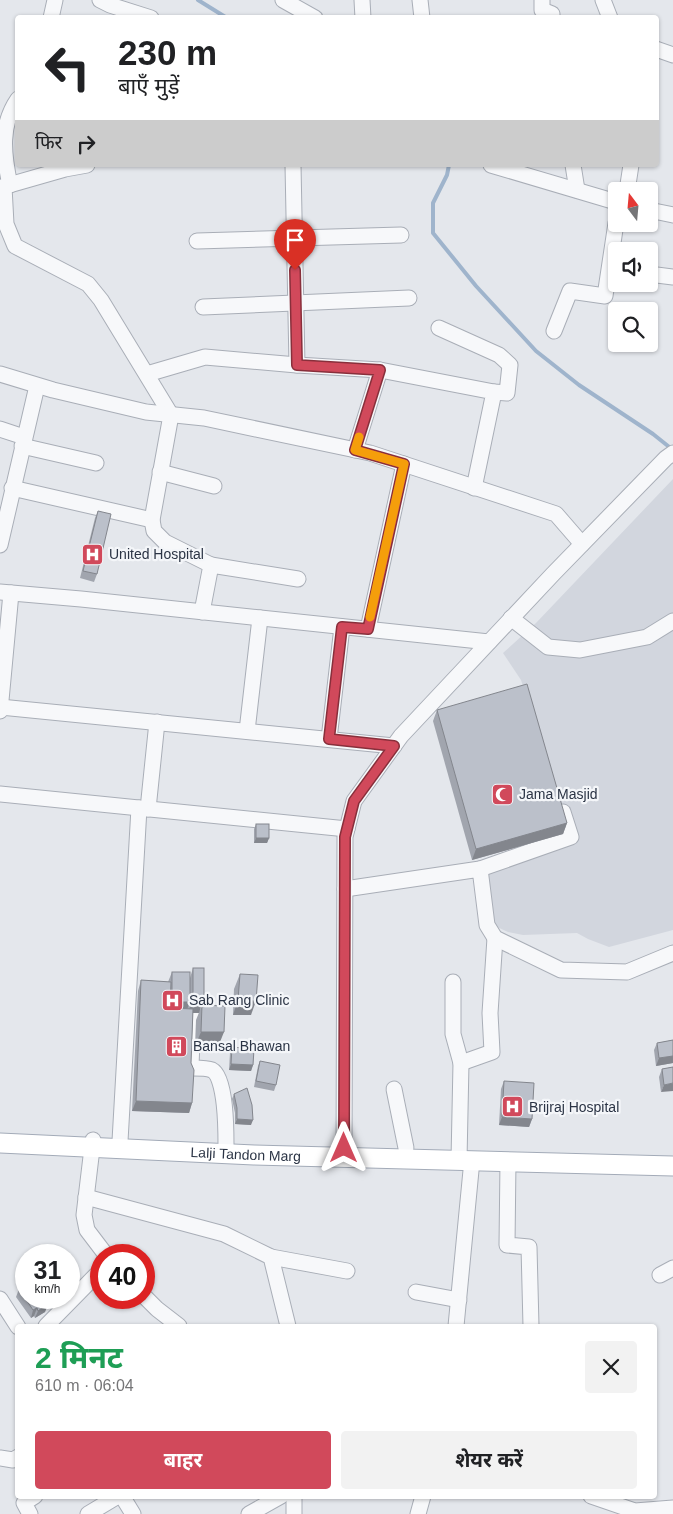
<!DOCTYPE html>
<html lang="hi">
<meta charset="utf-8">
<style>
body{margin:0;font-family:Arial,"Noto Sans Devanagari",sans-serif;background:#f2f2f2;color:#202124;height:100vh;display:flex;flex-direction:column;font-size:19px;white-space:nowrap}
*{box-sizing:border-box;margin:0}
p{font-size:16px;color:#757577}
.icon{flex:none;width:28px;height:28px;fill:none;stroke:currentColor;stroke-width:2;stroke-linecap:round;stroke-linejoin:round}
.map{position:relative;flex:1;overflow:hidden}
.sheet{position:absolute;left:15px;top:1324px;width:642px;height:175px;display:flex;flex-direction:column;background:#fff;border-radius:5px;box-shadow:0 1px 4px #0004}
.sheet>*{flex:none}
.top-card{position:absolute;left:15px;top:15px;width:644px;height:152px;border-radius:5px;box-shadow:0 1px 4px #0004;background:#fff;color:#202124;overflow:hidden}
.needle{width:32px;rotate:344deg}
.buttons{position:absolute;left:608px;top:182px;display:grid;gap:10px}
.buttons a{display:grid;place-items:center;width:50px;height:50px;border-radius:5px;background:#fff;box-shadow:0 1px 4px #0004;font-size:25px}
.speed{position:absolute;left:15px;top:1244px;display:flex;gap:10px;font-size:25px;font-weight:700;text-align:center}
.speed>*{display:grid;place-content:center;width:65px;height:65px;border-radius:50%;background:#fff;box-shadow:0 1px 4px #0004;line-height:1}
.speed small{font-size:12px;font-weight:400}
.speed .limit{border:8px solid #d22;background:#fff;color:#111}
.pin{position:absolute;display:grid;place-items:center;width:42px;height:42px;color:#fff;margin:-51px -21px;border-radius:50% 50% 50% 0;rotate:-45deg;box-shadow:0 0 5px #0007}
.pin .icon{rotate:45deg}
.me{position:absolute;width:55px;margin:-28px;rotate:0deg;stroke-linejoin:round;filter:drop-shadow(0 0 4px #0008)}
.turn{display:flex;align-items:center;gap:18px;height:105px;padding:0 20px;font-size:22px}
.turn .icon{width:65px;height:65px;stroke-width:2.5}
.turn b{display:block;font-size:35px;line-height:42px}
.then{display:flex;align-items:center;height:48px;padding:0 20px;background:#0003;gap:10px;font-size:19px}
.round{display:grid;place-items:center;flex:none;width:52px;height:52px;border-radius:5px;background:#f2f2f2}
.headline{display:flex;align-items:center;justify-content:space-between;height:85px;padding:0 20px}
h1{font-size:30px;font-weight:700;line-height:38px;color:#1e9e55}
.action{display:flex;gap:10px;margin-top:auto;padding:10px 20px}
.action a{flex:1;height:58px;border-radius:5px;background:#d1495b;color:#fff;font-size:20px;font-weight:700;line-height:58px;text-align:center}
.action a+a{background:#f2f2f2;color:#202124}
.map>svg:first-child{display:block}
.built{fill:#d2d6de}
.lines{fill:none;stroke-linecap:round;stroke-linejoin:round}
.stream{stroke:#9fb4cc;stroke-width:4}
.minor-casing{stroke:#a9aeb7;stroke-width:17}
.major-casing{stroke:#a3abb8;stroke-width:21}
.minor{stroke:#f7f8fa;stroke-width:15}
.major{stroke:#fff;stroke-width:19}
.wall{fill:#a1a5ae}
.shaded-wall{fill:#83868d}
.building{fill:#bbc0ca;stroke:#83868d}
.route-casing{stroke:#882f3b;stroke-width:12}
.route{stroke:#d1495b;stroke-width:9}
.slow{stroke:#f59e0b;stroke-width:9}
.labels{text-anchor:middle;dominant-baseline:central;stroke-width:4.5;stroke-linejoin:round;paint-order:stroke}
.poi-label{font-size:14px;fill:#2b3445;stroke:#f4f6f9;text-anchor:start}
.street-label{font-size:14px;fill:#2b3445;stroke:#f4f6f9}
</style>
<div class="map">
<svg width="673" height="1514" viewBox="0 0 673 1514">
<rect width="100%" height="100%" fill="#e4e7ec"/>
<path class="built" d="M673 479V930L609 947 588 939 577 933 523 935 508 932 495 926 481 862 572 835 521 680 503 653 536 623Z"/>
<g class="lines">
<g class="stream">
<path d="M198 0 227 18"/>
<path d="M449 165 447 175 433 203V233L476 286 536 351 579 385 653 434 673 450"/>
</g>
<defs>
<g id="minor">
<path d="M100 0 110 5 151 18"/>
<path d="M283 0 315 18"/>
<path d="M362 0 363 18"/>
<path d="M420 0 422 18"/>
<path d="M542 0V10L552 14 551 18"/>
<path d="M603 0 610 18"/>
<path d="M51 18 55 0"/>
<path d="M656 49 673 55"/>
<path d="M293 165 297 365"/>
<path d="M491 165 616 202"/>
<path d="M573 165 577 190"/>
<path d="M10 185C3 153 0 125 18 99"/>
<path d="M2 187 65 169 87 165"/>
<path d="M4 187 6 224 15 246 88 284 101 300 171 415 152 520 154 531 165 542 211 565 202 612"/>
<path d="M627 191 631 165"/>
<path d="M649 210 673 215"/>
<path d="M197 241 401 235"/>
<path d="M649 274 673 277"/>
<path d="M203 307 409 298"/>
<path d="M439 328 499 355 510 365 507 393 494 392"/>
<path d="M554 331 570 291 605 296 616 223"/>
<path d="M0 374 53 390 146 412 204 418 370 453 556 514 582 544"/>
<path d="M147 374 205 357 297 365 380 370 494 392 474 488"/>
<path d="M0 429 24 437"/>
<path d="M22 446 96 463"/>
<path d="M355 450 380 370"/>
<path d="M160 472 214 486"/>
<path d="M12 488 152 520"/>
<path d="M0 545 37 386"/>
<path d="M211 565 298 579"/>
<path d="M0 592 81 599 489 642"/>
<path d="M511 618 548 647 580 650 647 637 673 621"/>
<path d="M368 629 404 464"/>
<path d="M0 707 394 746"/>
<path d="M0 711 11 593"/>
<path d="M247 731 260 618"/>
<path d="M329 739 342 627"/>
<path d="M0 794 347 829"/>
<path d="M148 809 157 722"/>
<path d="M480 869 571 837 563 812"/>
<path d="M345 889 480 869 487 925 495 938 561 970 627 972 673 953"/>
<path d="M453 982V1034L461 1063 459 1160"/>
<path d="M193 1016 191 1066 193 1068C198 1068 207 1068 212 1070 226 1077 226 1131 226 1145"/>
<path d="M461 1063 492 1052 490 1013 495 938"/>
<path d="M394 1089 406 1148"/>
<path d="M93 1140 84 1215 87 1230 106 1255"/>
<path d="M120 1141 139 808"/>
<path d="M344 1157 345 837 354 801 401 736 553 574 666 458 673 453"/>
<path d="M508 1161 507 1245 529 1247 531 1326"/>
<path d="M86 1197 224 1234 271 1257 288 1326"/>
<path d="M271 1257 347 1271"/>
<path d="M660 1275 673 1268"/>
<path d="M416 1292 459 1300"/>
<path d="M144 1296 157 1309 179 1326"/>
<path d="M0 1299 18 1327"/>
<path d="M46 1326 101 1270"/>
<path d="M456 1326 472 1160"/>
<path d="M0 1458 13 1460 18 1457"/>
<path d="M122 1496 133 1514"/>
<path d="M591 1496 635 1511 673 1508"/>
<path d="M30 1514 24 1503 35 1496"/>
<path d="M88 1514 118 1496"/>
<path d="M249 1514 281 1496"/>
<path d="M294 1514V1496"/>
<path d="M418 1514 423 1496"/>
</g>
<g id="major">
<path id="s1" d="M0 1143 254 1155 673 1166"/>
</g>
</defs>
<use href="#minor" class="minor-casing"/>
<use href="#major" class="major-casing"/>
<use href="#minor" class="minor"/>
<use href="#major" class="major"/>
</g>
<g class="wall">
<path d="M98 511 97 574 94 582 80 578 95 518Z"/>
<path d="M437 710 567 823 563 834 472 860 433 721Z"/>
<path d="M256 824 269 838 267 843H254V829Z"/>
<path d="M193 968 199 1013H193L191 1063 192 1103 189 1113 132 1111 138 991 141 980 168 982 172 972 190 978Z"/>
<path d="M240 974 251 1015H233L234 989Z"/>
<path d="M202 1005 218 1047 195 1046 196 1020Z"/>
<path d="M673 1040V1063L656 1066 654 1050 657 1043Z"/>
<path d="M232 1047 253 1065 251 1071 229 1070 230 1053Z"/>
<path d="M260 1061 276 1085 274 1091 254 1087 258 1066Z"/>
<path d="M673 1067 661 1092 659 1077 662 1069Z"/>
<path d="M504 1081 532 1119 529 1127 499 1125 501 1089Z"/>
<path d="M234 1094 251 1125 235 1124V1113L232 1099Z"/>
<path d="M19 1289 51 1303 47 1306 45 1312 35 1318 34 1316 31 1318 16 1297Z"/>
</g>
<g class="shaded-wall">
<path d="M567 823 563 834 472 860 476 849Z"/>
<path d="M256 838H269L267 843H254Z"/>
<path d="M193 998H204L199 1013H188Z"/>
<path d="M238 1000 256 1001 251 1015H233Z"/>
<path d="M172 1002H190L186 1012H168Z"/>
<path d="M201 1032H224L218 1047 195 1046Z"/>
<path d="M673 1056V1063L656 1066 659 1058Z"/>
<path d="M231 1064 253 1065 251 1071 229 1070Z"/>
<path d="M673 1083V1091L661 1092 664 1085Z"/>
<path d="M136 1101 192 1103 189 1113 132 1111Z"/>
<path d="M502 1117 532 1119 529 1127 499 1125Z"/>
<path d="M237 1119 253 1120 251 1125 235 1124Z"/>
<path d="M51 1298H53L51 1303 47 1306 45 1312 35 1318 38 1311 46 1301Z"/>
<path d="M37 1308 34 1316 31 1318 33 1310Z"/>
</g>
<g class="building">
<path d="M98 511 111 514 97 574 83 571Z"/>
<path d="M527 684 567 823 476 849 437 710Z"/>
<rect x="256" y="824" width="13" height="14"/>
<rect x="193" y="968" width="11" height="30"/>
<rect x="172" y="972" width="18" height="30"/>
<path d="M240 974 258 975 256 1001 238 1000Z"/>
<path d="M141 980 171 982 170 1008 193 1009 191 1063 194 1070 192 1103 136 1101Z"/>
<path d="M202 1005 225 1006 224 1032H201Z"/>
<path d="M673 1040V1056L659 1058 657 1043Z"/>
<path d="M232 1047 254 1049 253 1065 231 1064Z"/>
<path d="M260 1061 280 1065 276 1085 256 1081Z"/>
<path d="M673 1067V1083L664 1085 662 1069Z"/>
<path d="M504 1081 534 1083 532 1119 502 1117Z"/>
<path d="M247 1088 252 1105 253 1120 237 1119V1108L234 1094Z"/>
<path d="M26 1284V1298H51L46 1301 48 1304 38 1311 37 1308 33 1310 19 1289Z"/>
</g>
<g class="lines">
<defs>
<path id="route" d="M295 270 297 365 380 370 355 450 404 464 368 629 342 627 329 739 394 746 354 801 345 837 344 1148"/>
</defs>
<use href="#route" class="route-casing"/>
<use href="#route" class="route"/>
<path class="slow" d="M359 437 355 450 404 464 370 617"/>
</g>
<defs>
<symbol id="hospital-square" viewBox="-11 -11 22 22"><rect x="-9" y="-9" width="18" height="18" rx="4" fill="#d1495b" stroke="#f4f6f9"/><path d="M-5-5h3v3.5h4V-5h3V5h-3V1.5h-4V5h-3Z" fill="#fff"/></symbol>
<symbol id="mosque-square" viewBox="-11 -11 22 22"><rect x="-9" y="-9" width="18" height="18" rx="4" fill="#d1495b" stroke="#f4f6f9"/><path d="M3.5-4.9A6 6 0 1 0 3.5 4.9A5 5 0 1 1 3.5-4.9Z" fill="#fff"/></symbol>
<symbol id="building-square" viewBox="-11 -11 22 22"><rect x="-9" y="-9" width="18" height="18" rx="4" fill="#d1495b" stroke="#f4f6f9"/><path d="M-4-6H4V6H1V3H-1V6H-4ZM-2.5-4.3h1.7v1.8h-1.7ZM.8-4.3h1.7v1.8H.8ZM-2.5-1h1.7V.8h-1.7ZM.8-1h1.7V.8H.8Z" fill="#fff"/></symbol>
</defs>
<g fill-rule="evenodd">
<use href="#hospital-square" x="80" y="542" width="25" height="25"/>
<use href="#mosque-square" x="490" y="782" width="25" height="25"/>
<use href="#hospital-square" x="160" y="988" width="25" height="25"/>
<use href="#building-square" x="164" y="1034" width="25" height="25"/>
<use href="#hospital-square" x="500" y="1094" width="25" height="25"/>
</g>
<g class="labels">
<g class="poi-label">
<text x="109" y="554">United Hospital</text>
<text x="519" y="794">Jama Masjid</text>
<text x="189" y="1000">Sab Rang Clinic</text>
<text x="193" y="1046">Bansal Bhawan</text>
<text x="529" y="1107">Brijraj Hospital</text>
</g>
<g class="street-label">
<text stroke="none"><textPath href="#s1" startOffset="246">Lalji Tandon Marg</textPath></text>
</g>
</g>
</svg>
<div class="buttons">
<a><svg class="needle" viewBox="-14 -14 28 28"><path d="M0-13l5 13h-10z" fill="#e53935"/><path d="M0 13l5-13h-10z" fill="#757577"/></svg></a>
<a><svg class="icon" aria-label="sound" viewBox="0 0 24 24"><path d="M4 9h4l5-4v14l-5-4H4zM17 9q2 3 0 6"/></svg></a>
<a><svg class="icon" aria-label="search" viewBox="0 0 24 24"><circle cx="10" cy="10" r="6"/><path d="M15 15l6 6"/></svg></a>
</div>
<div class="speed"><div>31<small>km/h</small></div><div class="limit">40</div></div>
<div class="pin" style="left:295px;top:270px;background:#d93025"><svg class="icon" aria-label="arrive" viewBox="0 0 24 24"><path d="M6 21V4h12l-3 4 3 4H6"/></svg></div>
<svg class="me" style="left:344px;top:1148px" viewBox="-20 -20 40 40"><path d="M0-17L14 15 0 8-14 15z" fill="#d1495b" stroke="#fff" stroke-width="4"/></svg>
<div class="top-card">
<div class="turn"><svg class="icon" aria-label="left" viewBox="0 0 24 24"><path d="M17 20v-9H6M10 6l-5 5 5 5"/></svg><div><b>230 m</b>बाएँ मुड़ें</div></div>
<div class="then">फिर<svg class="icon" aria-label="right" viewBox="0 0 24 24"><path d="M7 20v-9h11M14 6l5 5-5 5"/></svg></div>
</div>
<section class="sheet">
<div class="headline"><div><h1>2 मिनट</h1><p>610 m · 06:04</p></div><a class="round"><svg class="icon" aria-label="close" viewBox="0 0 24 24"><path d="M6 6l12 12M18 6L6 18"/></svg></a></div>
<div class="action"><a>बाहर</a><a>शेयर करें</a></div>
</section>
</div>
